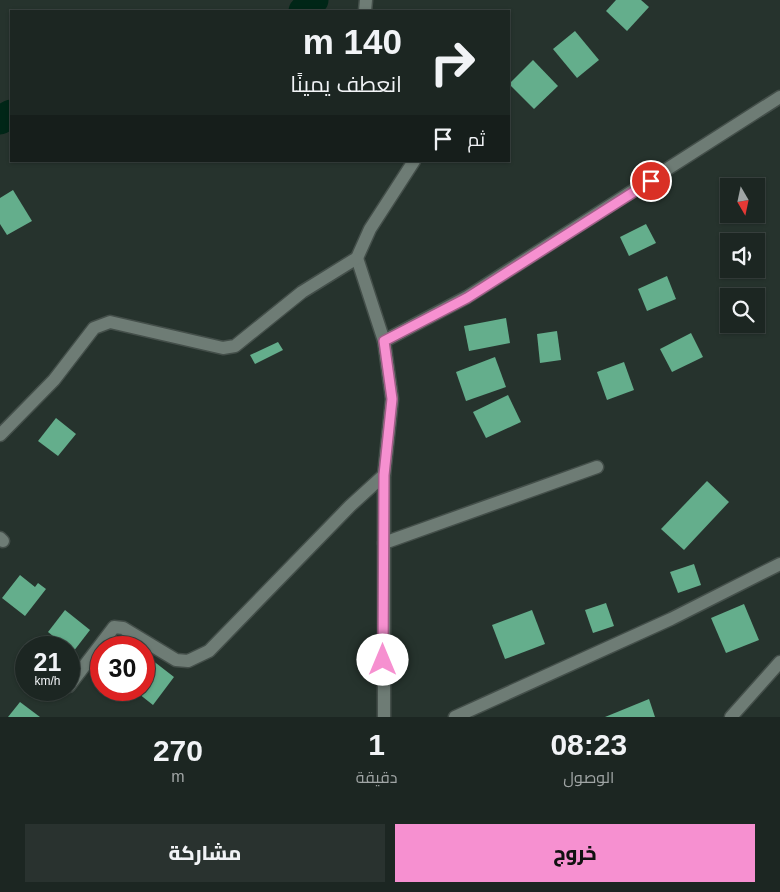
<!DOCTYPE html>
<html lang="ar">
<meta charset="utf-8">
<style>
body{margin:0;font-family:Helvetica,Cairo,sans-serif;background:#29322f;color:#f1f3f6;direction:rtl;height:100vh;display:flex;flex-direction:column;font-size:19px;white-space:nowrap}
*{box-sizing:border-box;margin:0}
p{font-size:16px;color:#a0a5a5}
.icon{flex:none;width:28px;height:28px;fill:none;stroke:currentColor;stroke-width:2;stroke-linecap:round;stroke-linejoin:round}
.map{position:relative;height:717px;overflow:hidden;direction:ltr}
.sheet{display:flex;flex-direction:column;background:#1c2622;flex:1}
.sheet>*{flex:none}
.guide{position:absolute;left:10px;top:10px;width:500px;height:152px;border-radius:0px;box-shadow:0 1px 4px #0004,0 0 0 1px #3a4340;direction:rtl;background:#1c2622;color:#f1f3f6;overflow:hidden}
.needle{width:32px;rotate:171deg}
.tools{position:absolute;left:720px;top:178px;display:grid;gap:10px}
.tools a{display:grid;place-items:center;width:45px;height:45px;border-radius:0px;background:#1c2622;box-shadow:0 1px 4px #0004,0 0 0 1px #3a4340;font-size:25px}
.speed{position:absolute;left:15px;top:636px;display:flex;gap:10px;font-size:25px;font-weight:700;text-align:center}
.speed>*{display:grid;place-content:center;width:65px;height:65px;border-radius:50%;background:#1c2622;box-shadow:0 1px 4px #0004,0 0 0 1px #3a4340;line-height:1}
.speed small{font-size:12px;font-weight:400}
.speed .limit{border:8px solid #d22;background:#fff;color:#111}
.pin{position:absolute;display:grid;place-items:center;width:42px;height:42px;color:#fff;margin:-21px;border:2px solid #fff;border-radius:50%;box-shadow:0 1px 5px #0007}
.me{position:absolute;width:55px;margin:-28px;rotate:0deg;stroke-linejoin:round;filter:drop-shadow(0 0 4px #0008)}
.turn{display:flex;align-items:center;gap:18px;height:105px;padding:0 25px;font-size:22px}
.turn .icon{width:65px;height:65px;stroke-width:2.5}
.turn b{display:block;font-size:35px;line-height:42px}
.then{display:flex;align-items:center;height:48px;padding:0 25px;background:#0003;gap:10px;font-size:19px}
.eta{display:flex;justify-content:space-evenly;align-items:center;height:85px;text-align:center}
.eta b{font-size:30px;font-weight:800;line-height:35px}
.button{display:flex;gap:10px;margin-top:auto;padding:10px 25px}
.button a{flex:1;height:58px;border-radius:0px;background:#f690d0;color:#111;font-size:20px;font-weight:800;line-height:58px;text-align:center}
.button a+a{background:#29322f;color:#f1f3f6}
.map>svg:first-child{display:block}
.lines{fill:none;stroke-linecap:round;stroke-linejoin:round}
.river{stroke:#002617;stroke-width:29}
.building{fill:#64ae8c}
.minor-casing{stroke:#444f4a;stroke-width:15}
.minor{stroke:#6e7c75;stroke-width:12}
.route-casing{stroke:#a05e87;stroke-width:12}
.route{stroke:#f690d0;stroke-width:9}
</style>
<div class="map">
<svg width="780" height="717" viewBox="0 0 780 717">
<rect width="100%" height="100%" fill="#26332d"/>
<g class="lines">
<g class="river">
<path d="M303 11 314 0"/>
<path d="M0 120 11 114"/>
</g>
</g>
<g class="building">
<path d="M616 0H641L649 7 627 31 606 11Z"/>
<path d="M575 31 599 60 577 78 553 49Z"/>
<path d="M533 60 558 86 534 109 509 84Z"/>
<path d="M13 190 32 221 7 235 0 224V198Z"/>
<path d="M646 224 656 243 629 256 620 237Z"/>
<path d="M667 276 676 299 647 311 638 289Z"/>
<path d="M506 318 510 343 469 351 464 326Z"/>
<path d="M557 331 561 360 540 363 537 334Z"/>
<path d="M691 333 703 357 672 372 660 349Z"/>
<path d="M278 342 283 350 255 364 250 355Z"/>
<path d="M495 357 506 387 466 401 456 372Z"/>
<path d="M624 362 634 390 607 400 597 372Z"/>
<path d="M508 395 521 422 486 438 473 412Z"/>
<path d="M56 418 76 434 58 456 38 441Z"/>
<path d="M707 481 729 502 684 550 661 529Z"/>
<path d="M694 564 701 585 678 593 670 572Z"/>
<path d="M20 575 35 587 38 583 46 589 25 616 2 598Z"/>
<path d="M606 603 614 626 593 633 585 610Z"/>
<path d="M744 604 759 640 726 653 711 618Z"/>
<path d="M65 610 90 630 73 652 48 632Z"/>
<path d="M532 610 545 644 505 659 492 625Z"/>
<path d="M152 660 174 677 153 705 134 690H144V670Z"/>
<path d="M649 699 655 717H605Z"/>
<path d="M20 702 40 717H8Z"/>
</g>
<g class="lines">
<defs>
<g id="minor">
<path d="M365 11 366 0"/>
<path d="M357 258 384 341 392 399 384 475V717"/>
<path d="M384 341 467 297 780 97"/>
<path d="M0 435 54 380 94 328 110 322 223 348 235 346 302 292 357 258 370 229 414 161"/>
<path d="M0 538 3 541"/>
<path d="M384 543 597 467"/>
<path d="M69 686 114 627 123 628 176 660 188 661 209 651 350 506 384 475"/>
<path d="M455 717 671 619 780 564"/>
<path d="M731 717 780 662"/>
</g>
</defs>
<use href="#minor" class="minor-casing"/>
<use href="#minor" class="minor"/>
</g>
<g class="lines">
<defs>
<path id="route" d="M383 660 384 475 392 399 384 341 467 298 651 181"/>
</defs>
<use href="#route" class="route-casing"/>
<use href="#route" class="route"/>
</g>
</svg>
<div class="tools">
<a><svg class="needle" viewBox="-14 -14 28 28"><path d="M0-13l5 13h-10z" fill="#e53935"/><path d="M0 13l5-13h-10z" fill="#a0a5a5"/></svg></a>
<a><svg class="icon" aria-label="sound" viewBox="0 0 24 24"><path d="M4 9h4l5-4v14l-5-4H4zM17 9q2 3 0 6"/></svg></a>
<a><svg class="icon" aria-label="search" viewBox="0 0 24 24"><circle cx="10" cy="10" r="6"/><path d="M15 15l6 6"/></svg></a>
</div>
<div class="speed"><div>21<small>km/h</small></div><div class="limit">30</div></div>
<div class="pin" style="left:651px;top:181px;background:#d93025"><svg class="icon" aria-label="arrive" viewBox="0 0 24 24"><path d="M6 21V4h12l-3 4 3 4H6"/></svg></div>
<svg class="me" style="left:383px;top:660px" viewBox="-20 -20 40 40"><circle r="19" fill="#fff"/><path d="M0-13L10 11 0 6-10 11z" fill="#f690d0"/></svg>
<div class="guide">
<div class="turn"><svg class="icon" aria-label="right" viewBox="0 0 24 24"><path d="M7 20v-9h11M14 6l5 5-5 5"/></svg><div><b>140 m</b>انعطف يمينًا</div></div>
<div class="then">ثم<svg class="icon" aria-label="arrive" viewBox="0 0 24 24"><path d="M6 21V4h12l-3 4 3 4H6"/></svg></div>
</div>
</div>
<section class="sheet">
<div class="eta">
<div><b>08:23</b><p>الوصول</p></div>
<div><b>1</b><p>دقيقة</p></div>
<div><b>270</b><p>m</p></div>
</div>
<div class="button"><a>خروج</a><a>مشاركة</a></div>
</section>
